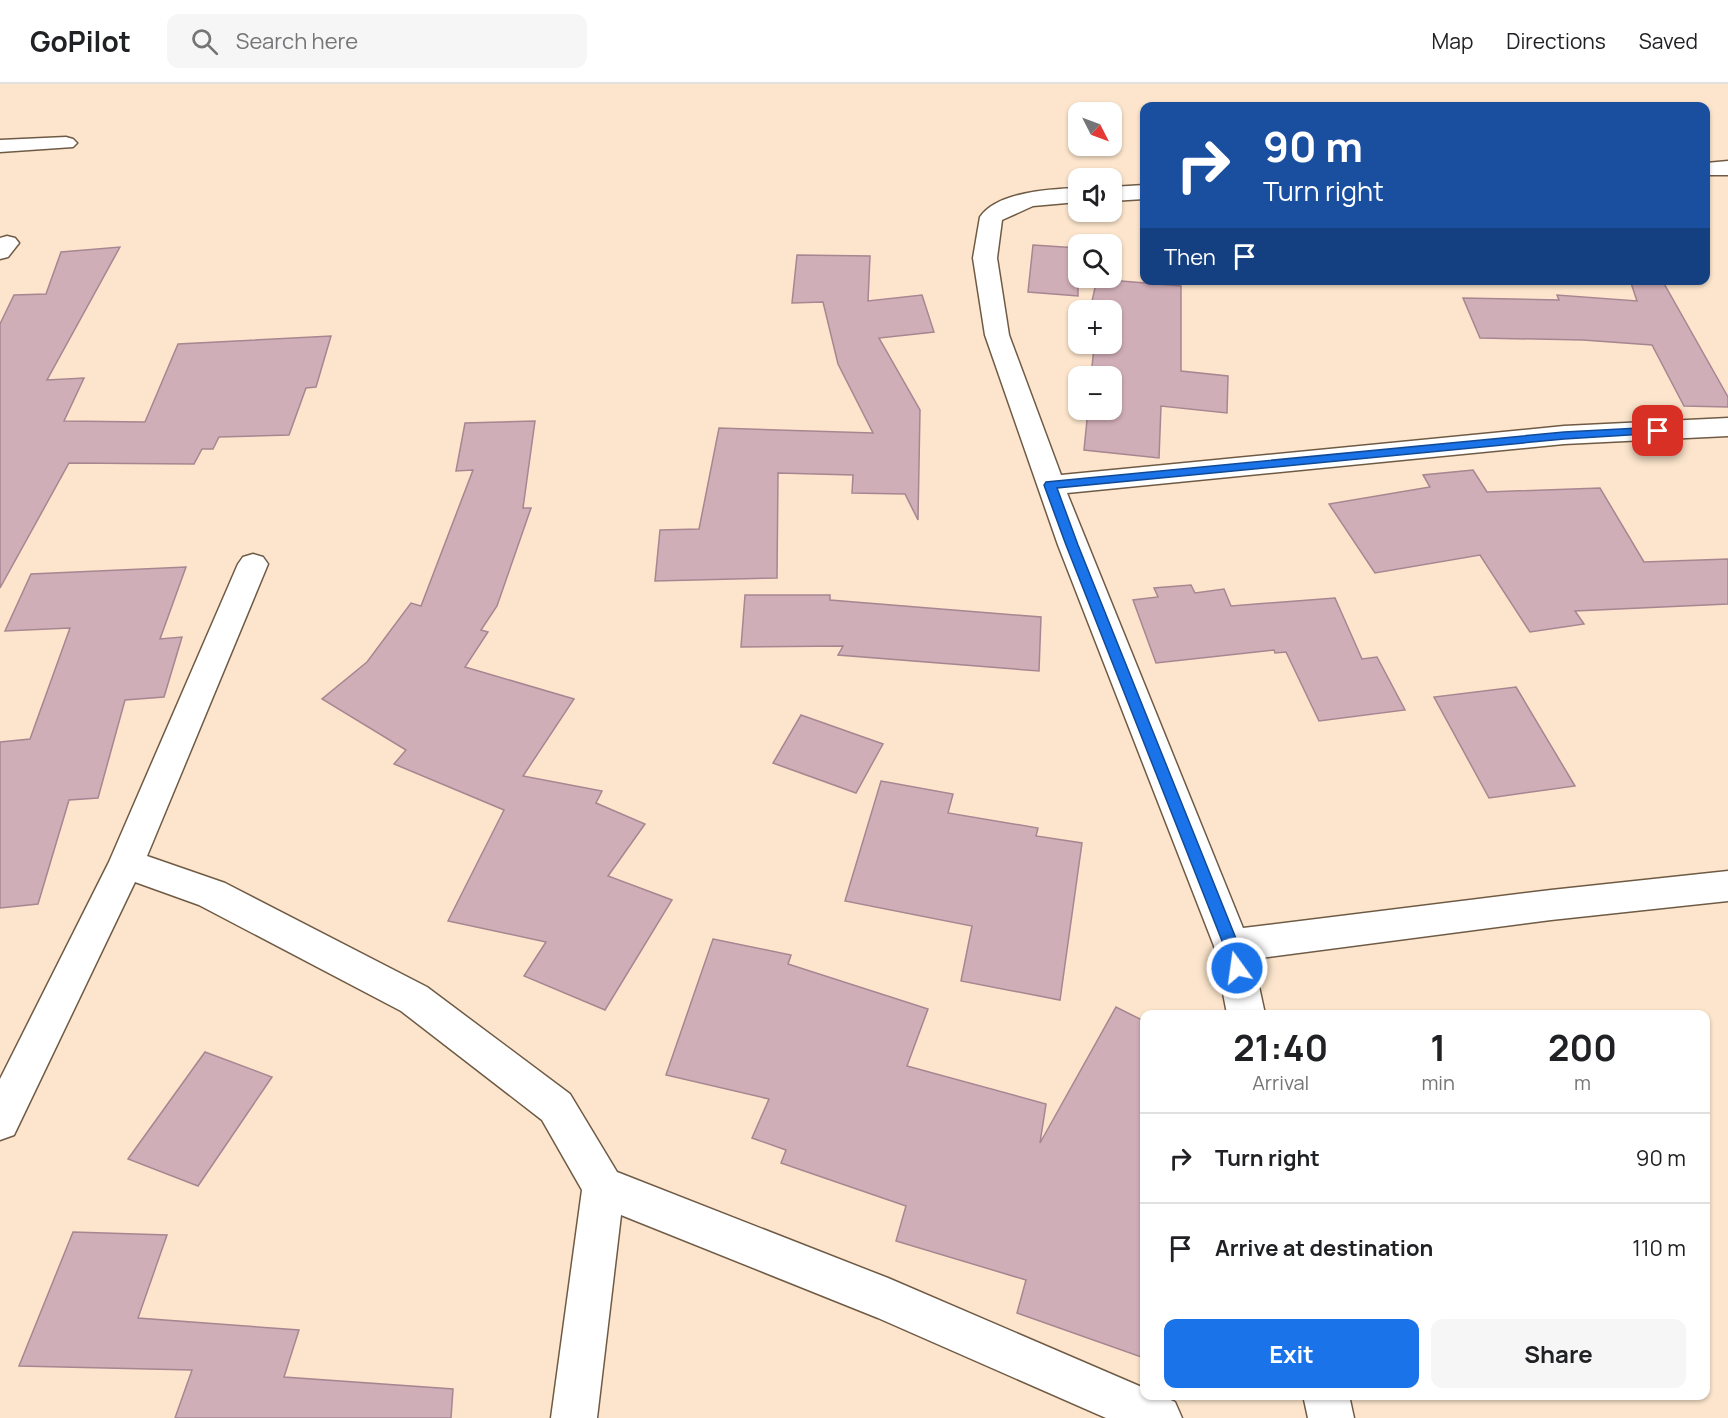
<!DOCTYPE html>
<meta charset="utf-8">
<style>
body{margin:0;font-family:Manrope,sans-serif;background:#f6f6f6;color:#202124;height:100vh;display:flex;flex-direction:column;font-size:22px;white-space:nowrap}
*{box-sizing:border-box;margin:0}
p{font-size:20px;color:#757577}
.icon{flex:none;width:33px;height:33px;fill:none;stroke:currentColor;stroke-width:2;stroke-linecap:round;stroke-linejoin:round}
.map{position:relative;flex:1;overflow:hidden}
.sheet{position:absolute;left:1140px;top:926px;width:570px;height:390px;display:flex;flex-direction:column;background:#fff;border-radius:12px;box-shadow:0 2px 4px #0004}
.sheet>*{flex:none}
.banner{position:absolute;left:1140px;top:18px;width:570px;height:183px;border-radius:12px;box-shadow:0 2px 4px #0004;background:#1a4fa0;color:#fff;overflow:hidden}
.needle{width:39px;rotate:132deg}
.fabs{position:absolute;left:1068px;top:18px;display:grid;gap:12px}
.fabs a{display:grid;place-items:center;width:54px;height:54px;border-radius:12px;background:#fff;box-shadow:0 2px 4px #0004;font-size:30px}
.pin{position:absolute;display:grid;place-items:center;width:51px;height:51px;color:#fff;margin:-26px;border-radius:12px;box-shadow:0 3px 9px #0006}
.me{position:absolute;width:66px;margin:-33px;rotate:346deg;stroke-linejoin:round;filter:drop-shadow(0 0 4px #0008)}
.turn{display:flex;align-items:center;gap:21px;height:126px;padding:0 24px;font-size:27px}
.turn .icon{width:78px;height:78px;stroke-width:2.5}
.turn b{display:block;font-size:42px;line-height:51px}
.then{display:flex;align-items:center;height:57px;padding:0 24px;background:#0003;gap:12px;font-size:22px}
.eta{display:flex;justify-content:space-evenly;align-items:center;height:102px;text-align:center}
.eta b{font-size:36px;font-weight:700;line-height:42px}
.cta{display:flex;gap:12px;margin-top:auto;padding:12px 24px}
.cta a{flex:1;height:69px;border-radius:12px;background:#1a73e8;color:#fff;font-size:24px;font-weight:700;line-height:69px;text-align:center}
.cta a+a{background:#f6f6f6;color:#202124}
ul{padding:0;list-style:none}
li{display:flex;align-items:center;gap:18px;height:90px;padding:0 24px;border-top:2px solid #e0e0e0}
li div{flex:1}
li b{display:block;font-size:22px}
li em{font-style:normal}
header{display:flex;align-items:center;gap:36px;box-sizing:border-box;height:84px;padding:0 30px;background:#fff;border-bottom:2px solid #e0e0e0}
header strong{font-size:28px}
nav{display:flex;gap:33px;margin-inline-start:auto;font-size:21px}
.search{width:420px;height:54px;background:#f6f6f6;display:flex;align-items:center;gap:15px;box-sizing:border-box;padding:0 21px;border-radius:12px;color:#757577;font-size:22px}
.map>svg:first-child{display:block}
.building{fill:#d0aeb8;stroke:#a78691;stroke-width:1.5}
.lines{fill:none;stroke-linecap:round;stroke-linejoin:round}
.minor-casing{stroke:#6f5b45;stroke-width:3}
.minor{fill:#fff;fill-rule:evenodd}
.route{fill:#1a73e8;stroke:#114b97;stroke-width:1.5}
</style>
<header>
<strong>GoPilot</strong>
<div class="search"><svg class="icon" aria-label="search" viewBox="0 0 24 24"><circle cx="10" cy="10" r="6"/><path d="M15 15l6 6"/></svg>Search here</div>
<nav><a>Map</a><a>Directions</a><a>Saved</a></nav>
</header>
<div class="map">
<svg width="1728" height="1334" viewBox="0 0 1728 1334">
<rect width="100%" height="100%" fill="#fce5cc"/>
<g class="building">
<path d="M1033 161 1078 164V212L1028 208Z"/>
<path d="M120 163 47 296 84 294 64 337 145 338 178 260 331 252 316 303 306 304 289 351 219 353 213 365H202L194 380 69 379 0 504V240L14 211 46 210 61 168Z"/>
<path d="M797 171 870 172 868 217 922 211 934 248 879 254 920 326 918 436 905 410 852 409 853 391 778 389 777 494 655 497 660 446 699 445 719 344 873 349 838 280 823 218 792 219Z"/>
<path d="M1097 195 1181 202V287L1228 292 1227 329 1161 322 1159 374 1084 366 1088 326H1112V292H1091L1094 263 1083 261 1112 260V226H1090Z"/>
<path d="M1630 196H1662L1728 313V323L1684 322 1652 261 1583 256 1480 254 1463 214 1559 216 1557 211 1637 217Z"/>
<path d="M535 337 523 424H531L497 522 481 546 488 548 465 583 574 615 523 692 602 707 596 719 645 740 608 792 672 816 605 926 524 892 546 858 448 837 504 726 394 680 406 666 322 615 367 578 411 519 421 522 473 386 456 387 465 339Z"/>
<path d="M1473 386 1487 408 1600 404 1644 478 1728 475V520L1575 527 1584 540 1530 548 1480 471 1375 489 1329 420 1430 403 1423 391Z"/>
<path d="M186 483 160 555 182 553 164 613 125 616 98 714 69 716 38 820 0 824V658L30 655 70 544 5 547 31 490Z"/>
<path d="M1191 501 1195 509 1224 505 1231 522 1335 514 1362 575 1377 573 1405 626 1319 637 1286 568 1275 569 1274 566 1156 579 1133 516 1158 513 1154 504Z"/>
<path d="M745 511H830V516L1041 533 1039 587 838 571 843 562 741 563Z"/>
<path d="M1516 603 1575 702 1489 714 1434 613Z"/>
<path d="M801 631 883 660 856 709 773 679Z"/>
<path d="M881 697 953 710 948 729 1038 744 1036 752 1082 759 1060 916 961 897 972 842 845 817Z"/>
<path d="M713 855 791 871 788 880 928 925 907 982 1046 1020 1040 1059 1116 923 1144 937V1274L1017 1229 1026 1196 896 1157 906 1122 781 1079 786 1066 752 1054 769 1015 666 991Z"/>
<path d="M205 968 272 993 198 1102 128 1075Z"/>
<path d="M73 1148 167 1151 138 1234 299 1246 284 1293 453 1305 451 1334H175L192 1286 19 1282Z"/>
</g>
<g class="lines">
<defs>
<g id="minor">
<path d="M66 53 73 55 77 59 73 63 0 68V56Z"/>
<path d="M1728 77V91H1706V79Z"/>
<path d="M1144 101V115L1112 117V103Z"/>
<path d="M1078 104V118L1033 122 1002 136 997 174 1009 251 1061 391 1564 342 1728 334V352L1564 360 1067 409 1243 844 1551 806 1728 787V817L1551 836 1253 875 1265 930H1227L1214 862 1058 461 985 251 973 174 980 133C997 108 1050 105 1078 104Z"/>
<path d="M7 152 15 154 19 159 8 173 0 175V154Z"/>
<path d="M253 470 263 473 268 480 147 772 225 799 427 903 570 1010 617 1088 888 1194 1144 1304V1311H1160L1175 1318 1182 1334H1106L878 1234 621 1131 597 1334H551L582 1106 542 1036 401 927 199 821 135 798 14 1051 0 1056V995L109 778 238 480 243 473Z"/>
<path d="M1303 1311H1349L1354 1334H1308Z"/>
</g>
</defs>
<use href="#minor" class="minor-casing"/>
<use href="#minor" class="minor"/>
</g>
<path class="route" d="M1658 343 1663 347 1661 349 1564 355 1057 404 1078 461 1239 862 1244 884 1242 889 1237 891 1231 889 1224 862 1066 461 1044 401 1046 398 1564 348Z"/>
</svg>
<div class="fabs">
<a><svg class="needle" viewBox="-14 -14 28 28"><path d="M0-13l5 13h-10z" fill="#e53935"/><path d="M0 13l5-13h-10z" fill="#757577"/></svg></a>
<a><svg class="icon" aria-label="sound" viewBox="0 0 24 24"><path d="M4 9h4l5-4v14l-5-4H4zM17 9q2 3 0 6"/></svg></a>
<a><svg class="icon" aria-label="search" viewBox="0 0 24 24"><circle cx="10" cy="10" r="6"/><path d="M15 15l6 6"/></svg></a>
<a>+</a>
<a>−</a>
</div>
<div class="pin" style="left:1658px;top:347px;background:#d93025"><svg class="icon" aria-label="arrive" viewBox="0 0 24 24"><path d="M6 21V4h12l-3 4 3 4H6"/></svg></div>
<svg class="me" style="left:1237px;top:884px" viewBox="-20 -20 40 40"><circle r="17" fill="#1a73e8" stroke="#fff" stroke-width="3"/><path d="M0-11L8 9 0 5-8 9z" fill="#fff"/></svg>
<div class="banner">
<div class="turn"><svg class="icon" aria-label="right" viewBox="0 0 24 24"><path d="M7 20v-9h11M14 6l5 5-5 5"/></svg><div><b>90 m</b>Turn right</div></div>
<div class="then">Then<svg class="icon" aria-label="arrive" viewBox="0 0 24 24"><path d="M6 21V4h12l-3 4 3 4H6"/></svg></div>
</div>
<section class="sheet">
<div class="eta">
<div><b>21:40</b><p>Arrival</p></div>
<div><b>1</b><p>min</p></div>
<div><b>200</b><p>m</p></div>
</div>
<ul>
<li><svg class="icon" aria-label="right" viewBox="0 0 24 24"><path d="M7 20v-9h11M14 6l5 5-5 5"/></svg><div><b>Turn right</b></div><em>90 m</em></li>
<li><svg class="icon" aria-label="arrive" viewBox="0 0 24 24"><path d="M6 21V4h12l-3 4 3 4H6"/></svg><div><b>Arrive at destination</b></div><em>110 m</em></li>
</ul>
<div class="cta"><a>Exit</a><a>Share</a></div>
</section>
</div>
